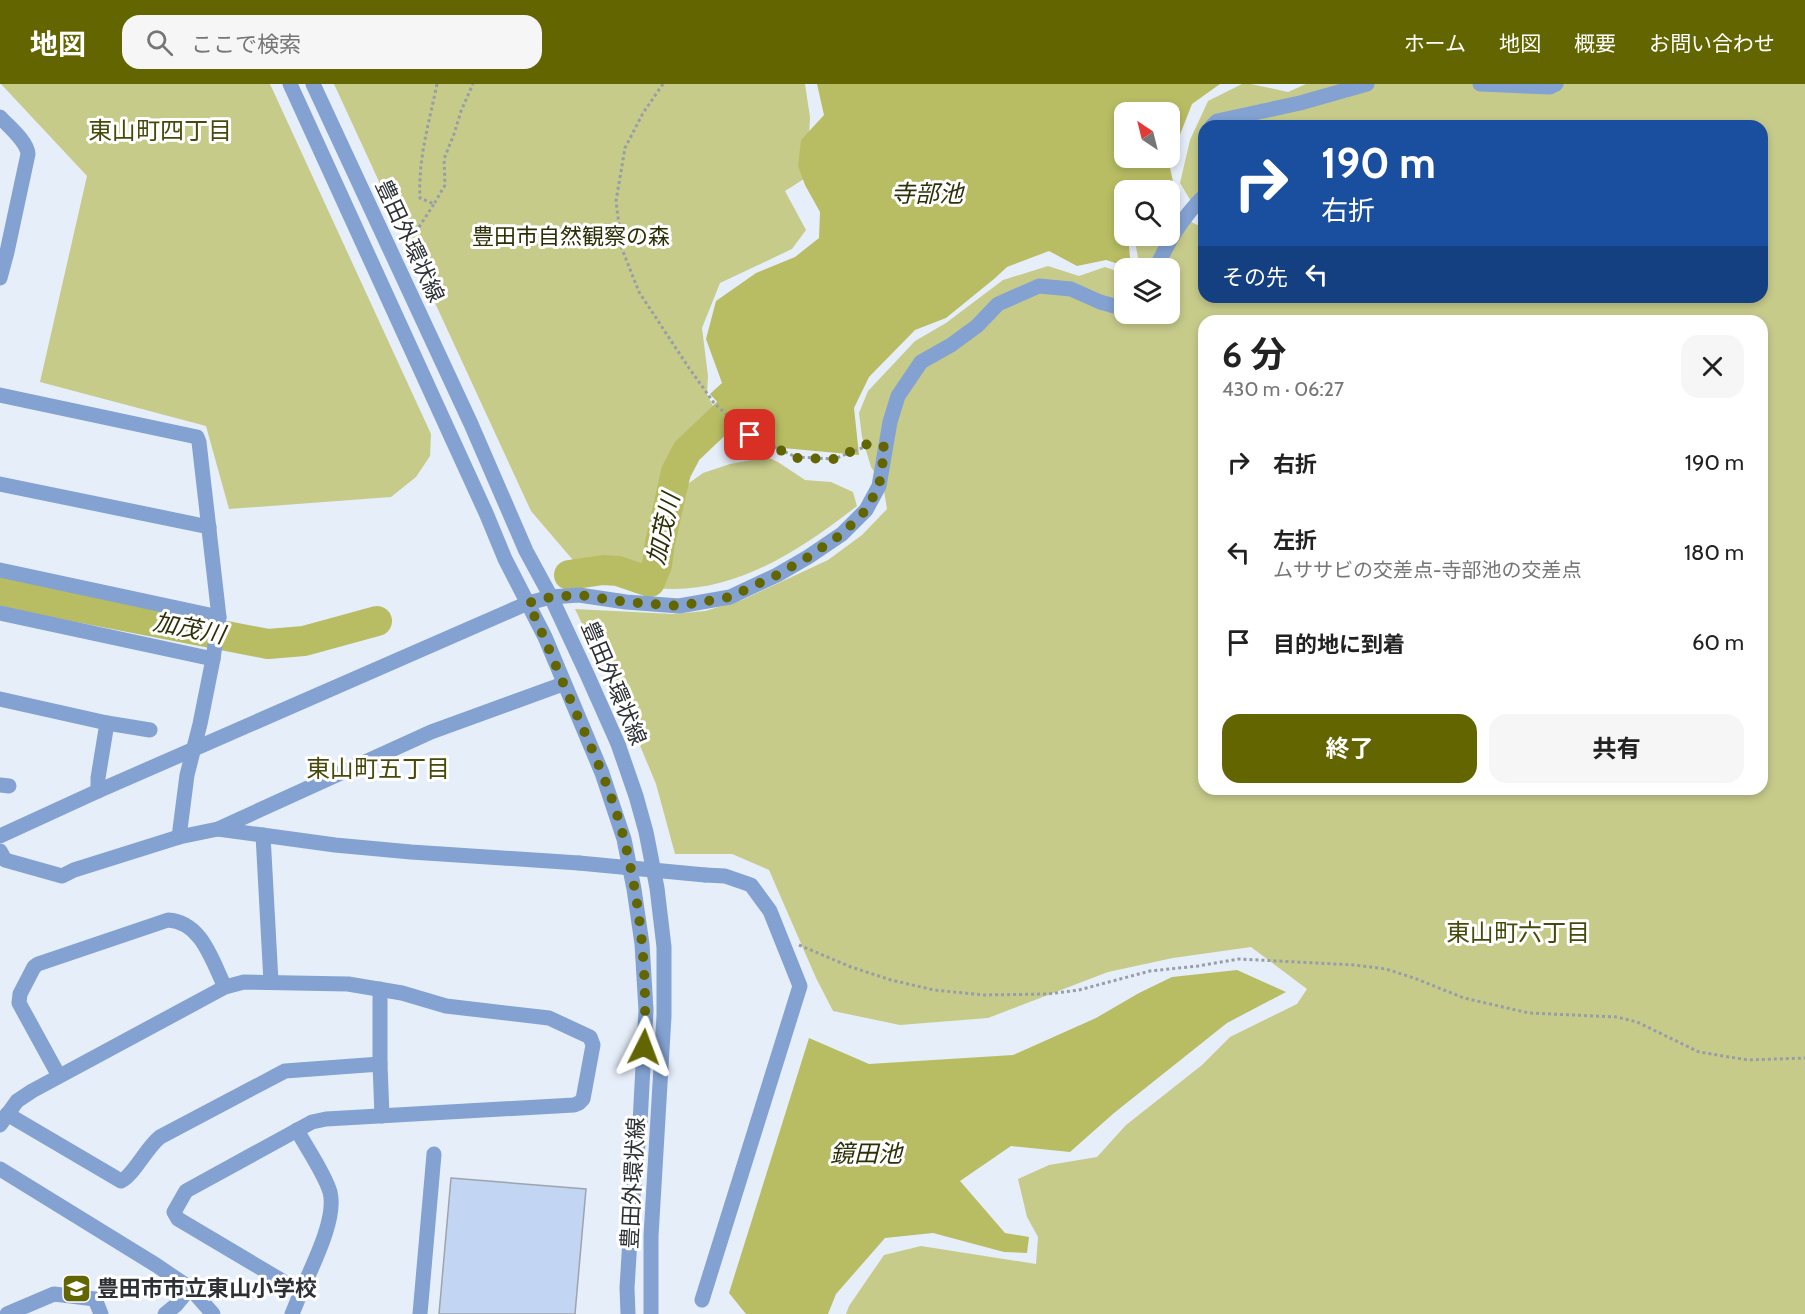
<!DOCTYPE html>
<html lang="ja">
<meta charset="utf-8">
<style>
body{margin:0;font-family:Cabin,"Noto Sans JP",sans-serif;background:#f6f6f6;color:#222;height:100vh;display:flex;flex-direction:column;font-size:22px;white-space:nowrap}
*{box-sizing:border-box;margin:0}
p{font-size:20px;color:#767676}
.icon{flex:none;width:33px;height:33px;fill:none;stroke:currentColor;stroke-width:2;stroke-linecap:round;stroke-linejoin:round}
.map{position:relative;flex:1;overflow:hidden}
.details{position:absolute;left:1198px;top:231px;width:570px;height:480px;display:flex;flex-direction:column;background:#fff;border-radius:18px;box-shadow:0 3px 9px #0003}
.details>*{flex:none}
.guide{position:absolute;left:1198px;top:36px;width:570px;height:183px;border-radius:18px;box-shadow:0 3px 9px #0003;background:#1a4fa0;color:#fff;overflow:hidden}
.needle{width:39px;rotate:325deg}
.fabs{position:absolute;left:1114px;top:18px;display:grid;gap:12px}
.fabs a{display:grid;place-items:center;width:66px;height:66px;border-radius:12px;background:#fff;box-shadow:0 3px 9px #0003;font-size:30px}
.pin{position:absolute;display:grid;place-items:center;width:51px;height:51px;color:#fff;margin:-26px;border-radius:12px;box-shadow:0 3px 9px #0006}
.me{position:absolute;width:66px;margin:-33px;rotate:3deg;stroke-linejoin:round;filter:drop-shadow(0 0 4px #0008)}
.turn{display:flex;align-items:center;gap:21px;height:126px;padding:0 24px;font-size:27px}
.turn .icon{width:78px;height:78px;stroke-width:2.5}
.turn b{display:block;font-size:42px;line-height:51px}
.then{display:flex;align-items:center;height:57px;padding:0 24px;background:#0003;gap:12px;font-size:22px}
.round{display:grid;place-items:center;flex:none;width:63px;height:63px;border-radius:18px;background:#f6f6f6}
.overview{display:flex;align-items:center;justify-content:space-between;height:102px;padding:0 24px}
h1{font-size:36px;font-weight:700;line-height:45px}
.primary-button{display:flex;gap:12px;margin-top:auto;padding:12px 24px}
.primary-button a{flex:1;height:69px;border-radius:18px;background:#626500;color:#fff;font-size:24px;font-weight:700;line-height:69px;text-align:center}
.primary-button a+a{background:#f6f6f6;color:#222}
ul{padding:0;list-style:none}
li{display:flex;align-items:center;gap:18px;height:90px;padding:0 24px}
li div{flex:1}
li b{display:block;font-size:22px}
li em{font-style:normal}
header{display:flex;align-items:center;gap:36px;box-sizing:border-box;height:84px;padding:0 30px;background:#626500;color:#fff}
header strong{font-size:28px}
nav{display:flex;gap:33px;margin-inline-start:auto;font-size:21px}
.search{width:420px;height:54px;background:#f6f6f6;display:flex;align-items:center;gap:15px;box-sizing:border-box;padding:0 21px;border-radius:18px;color:#767676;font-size:22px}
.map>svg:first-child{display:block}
.green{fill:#c7cb8a;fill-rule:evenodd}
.water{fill:#b8bd63;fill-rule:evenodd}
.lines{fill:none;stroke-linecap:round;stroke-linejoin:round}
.river{stroke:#b8bd63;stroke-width:30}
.building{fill:#c2d5f2;stroke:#9da4af;stroke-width:1.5}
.path{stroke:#989ea7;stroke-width:3;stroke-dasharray:3 3;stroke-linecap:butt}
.minor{stroke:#83a2d2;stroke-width:15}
.minor-bridge{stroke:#83a2d2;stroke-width:15}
.route{stroke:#626500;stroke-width:10;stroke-dasharray:0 18}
.labels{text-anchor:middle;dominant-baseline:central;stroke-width:6;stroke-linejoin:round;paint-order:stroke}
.park-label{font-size:22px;fill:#2d2e06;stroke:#fff}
.street-label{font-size:22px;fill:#2d3035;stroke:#fff}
.poi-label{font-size:22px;font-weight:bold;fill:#2d3035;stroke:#fff;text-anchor:start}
.neighbourhood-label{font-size:24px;fill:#484a0c;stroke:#fff}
.water-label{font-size:24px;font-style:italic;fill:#2e3008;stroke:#fff}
</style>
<header>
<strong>地図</strong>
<div class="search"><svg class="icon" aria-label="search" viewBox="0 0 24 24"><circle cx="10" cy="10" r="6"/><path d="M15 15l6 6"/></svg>ここで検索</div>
<nav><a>ホーム</a><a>地図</a><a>概要</a><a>お問い合わせ</a></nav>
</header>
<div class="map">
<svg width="1805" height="1230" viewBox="0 0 1805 1230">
<rect width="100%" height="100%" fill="#e6eefa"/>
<g class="green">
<path d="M1 0H270L431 350 430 372 416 393 391 413 229 425 206 342 40 298 87 92Z"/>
<path d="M334 0H805L810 33 807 93 785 107 806 146 792 165 720 199 702 244 708 292 707 310 718 332 710 338 679 370 668 389 645 490H637L599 481 578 482 531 427Z"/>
<path d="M1242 0H1251L1288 8 1306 0H1805V1230H846L849 1222 884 1171 921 1162 1036 1180 1038 1153 1027 1133 1018 1095 1049 1081 1097 1073 1126 1041 1202 981 1230 953 1297 920 1307 905 1251 863 1173 874 1108 888 988 934 900 941 833 927 816 894 769 786 732 770H675L656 700 641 664 575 525 673 530 705 527 742 516 828 476 862 451 887 425 883 401 871 383 862 353 859 329 868 307 915 257 946 239 1003 196 1048 182 1079 192 1105 183 1125 190V230H1170V184H1140L1135 158 1138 152H1170V128L1204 144V213H1762V42H1204V139L1180 99 1190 56 1208 17ZM1204 237H1762V705H1204Z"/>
<path d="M767 373 778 378 805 396 831 398 853 408 857 422C799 467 732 512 656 504L678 407 703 389 730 380Z"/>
</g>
<g class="water">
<path d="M817 0H1220L1192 20 1169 79 1179 125 1170 119V106H1150L1145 103 1140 106H1125V152H1128L1131 184 1106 176 1077 182 1049 167 1007 183 994 195 946 234 915 246 869 293 854 324 859 371 772 363 754 342 747 350 710 310 722 299 706 255 716 217 756 189 795 173 819 154 820 128 805 101 798 82 801 56 824 31ZM1125 28H1170V74H1125Z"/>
<path d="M1237 886 1286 908 1227 939 1114 1029 1070 1068 1011 1062 960 1097 1005 1149 1029 1153 1027 1169 1004 1168 933 1149 885 1154 836 1210 828 1230H746L729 1209 809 954 869 980 1013 971 1096 934 1139 909 1172 893Z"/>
</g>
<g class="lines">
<g class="river">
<path d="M569 491 603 486 618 487 650 498 657 481 660 459 676 388 687 367 728 328"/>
<path d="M0 508 268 560 304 557 377 537"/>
</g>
</g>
<path class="building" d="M451 1094 586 1105 575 1230H439Z"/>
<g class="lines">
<g class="path">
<path d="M437 0C429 39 418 75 420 114L434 120 445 101 444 75 454 50 461 27 473 0"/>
<path d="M663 0 643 29 625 64 616 117 622 165 639 208 689 284 714 319 749 351 796 373 834 375 872 360"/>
<path d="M403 161 419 143 434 120"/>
<path d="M799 861 851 883 891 896 934 906 984 911 1048 910 1079 906 1150 887 1198 882 1239 875 1355 881 1386 885 1414 894 1464 914 1529 929 1617 933 1637 938 1699 968 1748 976 1805 974"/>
</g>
<g class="minor">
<path d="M290 0 486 429 505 475 545 553 602 689 624 755 634 805 642 860 646 926 640 1039 632 1122 627 1204 628 1230"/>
<path d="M313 0 471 340 526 467 551 513 586 588 618 660 636 712 646 748 657 804 664 863V932L651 1152V1230"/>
<path d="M1480 0 1550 3 1556 0"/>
<path d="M0 33C9 43 27 57 28 70L7 168 0 194"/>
<path d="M1212 42 1217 37 1300 19 1367 0"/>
<path d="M1156 184C1169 156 1182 134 1204 112"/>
<path d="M0 311 197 353 199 358 219 533 213 575 200 640 187 691 179 753"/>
<path d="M0 400 209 443"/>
<path d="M0 486 219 533"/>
<path d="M0 529 213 575"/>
<path d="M0 615 107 639 150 646"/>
<path d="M0 701 9 702"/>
<path d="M98 707V694L107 639"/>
<path d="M218 745 335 761 411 768 579 779"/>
<path d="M263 751 271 898"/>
<path d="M0 752 98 707 528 519 551 513 579 511 626 518 679 522 730 513 777 491 808 473 842 450 866 426 879 402 890 338 898 312 921 278 951 261 977 242 998 220 1039 202 1071 205 1100 218 1125 225"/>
<path d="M0 767 5 776 62 792 74 786 179 753 218 745 431 648 563 600"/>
<path d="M380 905V980"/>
<path d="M59 992 19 919 20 910 34 883 38 880 168 836C202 838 212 877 225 903"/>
<path d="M7 1030 121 1097C133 1092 146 1064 160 1053L285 987 380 980 382 1032"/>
<path d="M0 1041 17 1017 32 1007 225 903 244 898 348 900 402 909 446 922 549 934 590 953 593 961 583 1015 579 1019 574 1021 326 1035 312 1038 186 1107 174 1128 178 1135 301 1208 292 1230"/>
<path d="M297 1046C306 1063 325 1090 330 1108 337 1135 312 1182 301 1208"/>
<path d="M0 1085 156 1181 190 1204 213 1230"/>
<path d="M702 1216 800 902 770 827 751 801 725 792 705 791"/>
<path d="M7 1230 54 1210 95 1215 101 1230"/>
<path d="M165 1230 176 1221 190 1204"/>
<path d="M420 1230 434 1070"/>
</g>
<path class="minor-bridge" d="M579 779 705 791"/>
</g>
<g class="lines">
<path class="route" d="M644 963C648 895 641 822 624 755 612 707 590 661 570 615 556 583 544 551 528 519L551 513 579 511 626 518 679 522 730 513 777 491 808 473 842 450 866 426 879 402 885 363 870 359 834 375 796 374 750 351"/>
</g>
<defs>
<symbol id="school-square" viewBox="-11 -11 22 22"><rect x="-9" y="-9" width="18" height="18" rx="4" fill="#626500" stroke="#fff"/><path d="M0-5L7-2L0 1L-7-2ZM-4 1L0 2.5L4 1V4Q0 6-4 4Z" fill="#fff"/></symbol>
</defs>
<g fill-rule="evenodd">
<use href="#school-square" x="60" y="1188" width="33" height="33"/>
</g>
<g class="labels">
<g class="park-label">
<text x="571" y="152">豊田市自然観察の森</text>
</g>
<g class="street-label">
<text transform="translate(410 157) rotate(65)">豊田外環状線</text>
<text transform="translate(614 599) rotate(67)">豊田外環状線</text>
<text transform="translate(633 1099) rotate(-87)">豊田外環状線</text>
</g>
<g class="poi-label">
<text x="97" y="1204">豊田市市立東山小学校</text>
</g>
<g class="neighbourhood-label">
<text x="160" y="46">東山町四丁目</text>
<text x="378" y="684">東山町五丁目</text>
<text x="1518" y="848">東山町六丁目</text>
</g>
<g class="water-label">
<text x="927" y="109">寺部池</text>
<text transform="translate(663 445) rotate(-77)">加茂川</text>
<text transform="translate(189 544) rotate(11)">加茂川</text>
<text x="866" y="1069">鏡田池</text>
</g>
</g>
</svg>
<div class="fabs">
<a><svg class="needle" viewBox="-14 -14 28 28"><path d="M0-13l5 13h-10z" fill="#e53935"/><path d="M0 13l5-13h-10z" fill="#767676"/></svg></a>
<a><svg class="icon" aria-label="search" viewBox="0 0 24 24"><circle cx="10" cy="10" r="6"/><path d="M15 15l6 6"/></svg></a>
<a><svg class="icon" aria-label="layers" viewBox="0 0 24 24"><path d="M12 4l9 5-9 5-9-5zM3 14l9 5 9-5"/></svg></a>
</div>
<div class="pin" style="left:750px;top:351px;background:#d93025"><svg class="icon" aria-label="arrive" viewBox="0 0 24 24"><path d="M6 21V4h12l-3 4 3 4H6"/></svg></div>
<svg class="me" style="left:644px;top:963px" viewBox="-20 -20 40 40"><path d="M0-17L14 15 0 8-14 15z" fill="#626500" stroke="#fff" stroke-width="4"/></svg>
<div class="guide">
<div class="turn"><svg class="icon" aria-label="right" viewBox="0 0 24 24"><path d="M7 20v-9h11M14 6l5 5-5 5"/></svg><div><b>190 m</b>右折</div></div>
<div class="then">その先<svg class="icon" aria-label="left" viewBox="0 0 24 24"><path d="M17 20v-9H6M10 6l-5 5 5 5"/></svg></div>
</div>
<section class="details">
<div class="overview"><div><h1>6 分</h1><p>430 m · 06:27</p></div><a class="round"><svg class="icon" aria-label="close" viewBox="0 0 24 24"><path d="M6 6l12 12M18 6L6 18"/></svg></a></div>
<ul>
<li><svg class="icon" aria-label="right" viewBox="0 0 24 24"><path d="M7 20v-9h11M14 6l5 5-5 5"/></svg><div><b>右折</b></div><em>190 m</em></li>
<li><svg class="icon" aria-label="left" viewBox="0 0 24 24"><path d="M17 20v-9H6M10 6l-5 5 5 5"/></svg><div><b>左折</b><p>ムササビの交差点-寺部池の交差点</p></div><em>180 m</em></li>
<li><svg class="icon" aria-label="arrive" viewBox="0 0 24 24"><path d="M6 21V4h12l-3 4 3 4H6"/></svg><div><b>目的地に到着</b></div><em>60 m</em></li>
</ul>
<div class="primary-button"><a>終了</a><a>共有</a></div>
</section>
</div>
